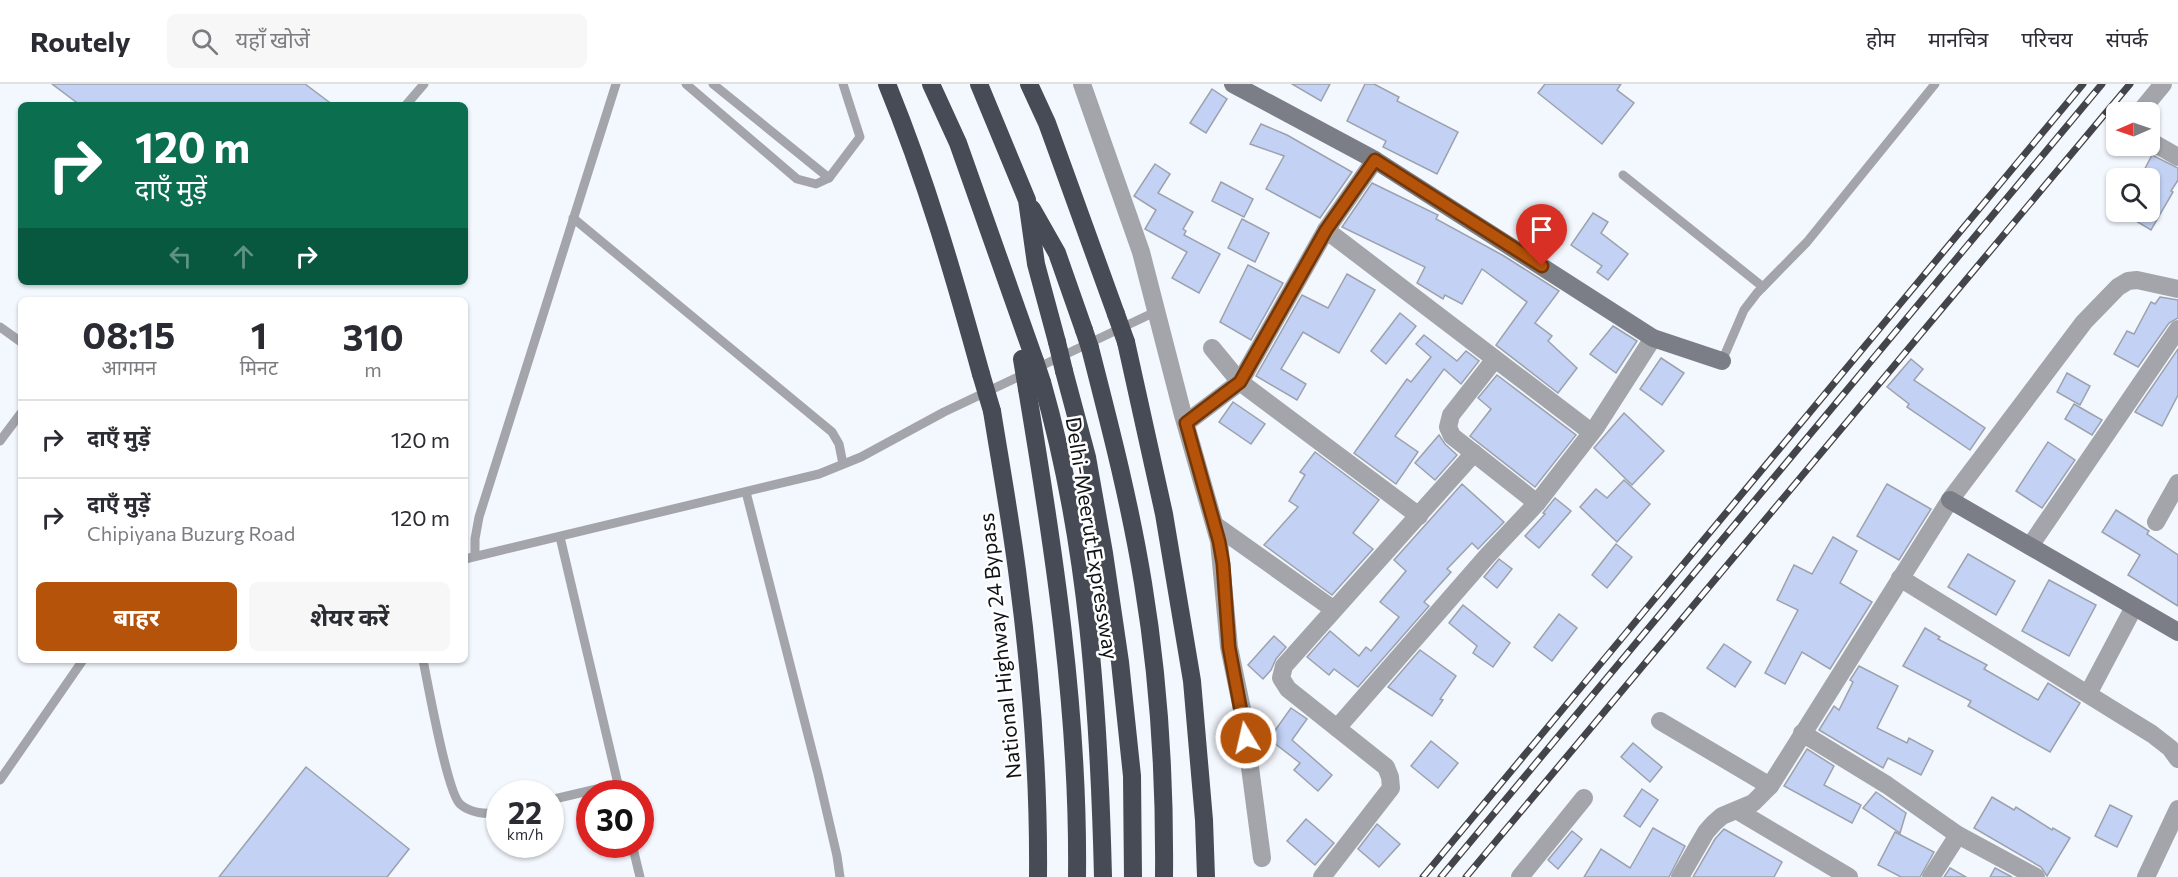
<!DOCTYPE html>
<html lang="hi">
<meta charset="utf-8">
<style>
body{margin:0;font-family:Commissioner,"Noto Sans Devanagari",sans-serif;background:#f7f7f7;color:#2b2b33;height:100vh;display:flex;flex-direction:column;font-size:22px;white-space:nowrap}
*{box-sizing:border-box;margin:0}
p{font-size:20px;color:#7c7c81}
.icon{flex:none;width:33px;height:33px;fill:none;stroke:currentColor;stroke-width:2;stroke-linecap:round;stroke-linejoin:round}
.map{position:relative;flex:1;overflow:hidden}
.panel{position:absolute;left:18px;top:213px;width:450px;height:366px;display:flex;flex-direction:column;background:#fff;border-radius:9px;box-shadow:0 2px 4px #0004}
.panel>*{flex:none}
.hud{position:absolute;left:18px;top:18px;width:450px;height:183px;border-radius:9px;box-shadow:0 2px 4px #0004;background:#0b6e4f;color:#fff;overflow:hidden}
.needle{width:39px;rotate:268deg}
.buttons{position:absolute;left:2106px;top:18px;display:grid;gap:12px}
.buttons a{display:grid;place-items:center;width:54px;height:54px;border-radius:9px;background:#fff;box-shadow:0 2px 4px #0004;font-size:30px}
.speed{position:absolute;left:486px;top:696px;display:flex;gap:12px;font-size:30px;font-weight:700;text-align:center}
.speed>*{display:grid;place-content:center;width:78px;height:78px;border-radius:50%;background:#fff;box-shadow:0 2px 4px #0004;line-height:1}
.speed small{font-size:15px;font-weight:400}
.speed .limit{border:9px solid #d22;background:#fff;color:#111}
.pin{position:absolute;display:grid;place-items:center;width:51px;height:51px;color:#fff;margin:-62px -26px;border-radius:50% 50% 50% 0;rotate:-45deg;box-shadow:0 0 6px #0007}
.pin .icon{rotate:45deg}
.me{position:absolute;width:66px;margin:-33px;rotate:351deg;stroke-linejoin:round;filter:drop-shadow(0 0 4px #0008)}
.turn{display:flex;align-items:center;gap:21px;height:126px;padding:0 18px;font-size:27px}
.turn .icon{width:78px;height:78px;stroke-width:2.5}
.turn b{display:block;font-size:42px;line-height:51px}
.lanes{display:flex;align-items:center;height:57px;padding:0 18px;background:#0003;justify-content:center;gap:30px;direction:ltr}
.lanes .off{opacity:.35}
.eta{display:flex;justify-content:space-evenly;align-items:center;height:102px;text-align:center}
.eta b{font-size:36px;font-weight:700;line-height:42px}
.action{display:flex;gap:12px;margin-top:auto;padding:12px 18px}
.action a{flex:1;height:69px;border-radius:9px;background:#b45309;color:#fff;font-size:24px;font-weight:700;line-height:69px;text-align:center}
.action a+a{background:#f7f7f7;color:#2b2b33}
ul{padding:0;list-style:none}
li{display:flex;align-items:center;gap:18px;height:78px;padding:0 18px;border-top:2px solid #e1e1e2}
li div{flex:1}
li b{display:block;font-size:22px}
li em{font-style:normal}
header{display:flex;align-items:center;gap:36px;box-sizing:border-box;height:84px;padding:0 30px;background:#fff;border-bottom:2px solid #e1e1e2}
header strong{font-size:28px}
nav{display:flex;gap:33px;margin-inline-start:auto;font-size:21px}
.search{width:420px;height:54px;background:#f7f7f7;display:flex;align-items:center;gap:15px;box-sizing:border-box;padding:0 21px;border-radius:9px;color:#7c7c81;font-size:22px}
.map>svg:first-child{display:block}
.building{fill:#c2d1f4;stroke:#9ca2ad;stroke-width:1.5}
.lines{fill:none;stroke-linecap:round;stroke-linejoin:round}
.lane{stroke:#a3a5aa;stroke-width:9}
.street{stroke:#a3a5aa;stroke-width:18}
.secondary{stroke:#7b7e86;stroke-width:18}
.highway{stroke:#474b55;stroke-width:18}
.rail-casing{stroke:#43454a;stroke-width:7}
.rail{stroke:#fff;stroke-width:4.5;stroke-dasharray:14;stroke-linecap:butt}
.highway-bridge{stroke:#474b55;stroke-width:18}
.route-casing{stroke:#753606;stroke-width:15}
.route{stroke:#b45309;stroke-width:10}
.labels{text-anchor:middle;dominant-baseline:central;stroke-width:5;stroke-linejoin:round;paint-order:stroke}
.street-label{font-size:21px;fill:#0f1115;stroke:#fff}
</style>
<header>
<strong>Routely</strong>
<div class="search"><svg class="icon" aria-label="search" viewBox="0 0 24 24"><circle cx="10" cy="10" r="6"/><path d="M15 15l6 6"/></svg>यहाँ खोजें</div>
<nav><a>होम</a><a>मानचित्र</a><a>परिचय</a><a>संपर्क</a></nav>
</header>
<div class="map">
<svg width="2178" height="793" viewBox="0 0 2178 793">
<rect width="100%" height="100%" fill="#f3f7fe"/>
<g class="building">
<path d="M52 0H305L333 21H80Z"/>
<path d="M1292 0H1330L1321 17Z"/>
<path d="M1365 0H1374L1399 13 1397 17 1458 48 1437 90 1383 63 1386 57 1347 37Z"/>
<path d="M1545 0H1621L1617 6 1634 19 1602 60 1538 9Z"/>
<path d="M1212 5 1227 15 1206 49 1190 39Z"/>
<path d="M1261 40 1287 51 1352 88 1320 134 1266 105 1284 72 1250 60Z"/>
<path d="M2152 71 2178 84V96L2171 107 2173 108 2151 146 2121 128H2150V94H2140Z"/>
<path d="M1155 80 1170 90 1158 109 1193 128 1183 145 1186 147 1184 151 1220 170 1199 209 1172 194 1187 168 1145 145 1156 126 1134 112Z"/>
<path d="M1221 98 1253 115 1244 133 1212 117Z"/>
<path d="M1372 99 1438 131 1436 135 1504 172 1559 207 1535 239 1552 252 1548 257 1577 284 1558 309 1496 261 1527 218 1482 185 1462 220 1445 211 1443 215 1417 199 1425 183 1342 143Z"/>
<path d="M1593 129 1608 138 1601 149 1628 170 1608 196 1597 188 1602 182 1571 161Z"/>
<path d="M1242 135 1269 149 1255 178 1228 164Z"/>
<path d="M1248 181 1283 199 1251 256 1220 238Z"/>
<path d="M1347 190 1375 206 1339 269 1303 248 1281 285 1306 300 1297 316 1256 292 1302 211 1328 224Z"/>
<path d="M2160 213 2178 216V234L2169 239 2138 283 2114 270 2127 247 2134 250 2151 218 2155 220Z"/>
<path d="M1400 229 1416 242 1386 280 1371 267Z"/>
<path d="M1613 242 1637 257 1616 289 1590 270Z"/>
<path d="M1424 251 1457 277 1466 267 1479 277 1461 300 1444 285 1395 352 1418 368 1396 400 1354 369 1407 295 1411 298 1431 273 1416 260Z"/>
<path d="M2178 265V311L2162 342 2135 328Z"/>
<path d="M1661 274 1684 289 1662 321 1640 305Z"/>
<path d="M1911 275 1923 285 1914 296 1985 344 1970 366 1907 323 1909 320 1887 303Z"/>
<path d="M2067 289 2090 302 2080 321 2057 308Z"/>
<path d="M1497 291 1576 351 1535 403 1470 352 1491 325 1478 314Z"/>
<path d="M1233 318 1265 340 1251 360 1219 338Z"/>
<path d="M2074 320 2102 336 2092 351 2065 335Z"/>
<path d="M1624 329 1664 367 1632 401 1594 364Z"/>
<path d="M1439 351 1445 360 1457 371 1435 396 1415 379Z"/>
<path d="M2048 358 2075 376 2042 424 2016 407Z"/>
<path d="M1315 368 1379 416 1353 449 1373 465 1332 511 1264 461 1298 423 1289 417 1305 391 1300 388Z"/>
<path d="M1624 396 1650 420 1617 458 1580 423 1596 405 1607 414Z"/>
<path d="M1462 400 1504 438 1478 465 1472 459 1447 485 1451 488 1424 518 1429 522 1358 603 1334 585 1329 591 1307 573 1330 547 1359 572 1366 563 1371 567 1399 533 1380 518 1406 487 1394 476Z"/>
<path d="M1887 400 1931 425 1899 476 1857 452Z"/>
<path d="M1555 414 1571 427 1539 464 1525 452 1545 430 1543 429Z"/>
<path d="M2116 426 2149 447 2147 450 2178 471V522L2128 491 2140 471 2102 448Z"/>
<path d="M1833 453 1857 467 1840 499 1872 518 1830 585 1802 568 1785 600 1765 589 1798 526 1777 516 1794 481 1812 490Z"/>
<path d="M1616 460 1632 473 1607 504 1592 491Z"/>
<path d="M1968 470 2015 497 1996 531 1948 503Z"/>
<path d="M1499 475 1512 485 1497 504 1484 493Z"/>
<path d="M2049 496 2096 521 2069 572 2022 547Z"/>
<path d="M1463 521 1510 559 1493 583 1473 569 1477 562 1449 539Z"/>
<path d="M1559 530 1577 544 1552 577 1534 563Z"/>
<path d="M1925 544 1940 553 1938 555 1987 581 1984 585 2038 616 2048 599 2080 619 2050 668 1968 622 1971 617 1903 582Z"/>
<path d="M1274 552 1286 563 1276 575 1271 586 1263 595 1248 581Z"/>
<path d="M1724 560 1751 578 1735 603 1707 584Z"/>
<path d="M1420 566 1456 592 1440 615 1443 616 1432 632 1388 603Z"/>
<path d="M1859 582 1898 602 1877 644 1907 659 1909 654 1933 667 1921 691 1888 674 1883 684 1819 646 1834 622 1839 626 1853 598 1850 596Z"/>
<path d="M1291 624 1307 635 1292 656 1332 691 1318 707 1294 686 1300 679 1269 655Z"/>
<path d="M1431 657 1458 679 1438 704 1411 682Z"/>
<path d="M1633 659 1662 683 1650 698 1621 673Z"/>
<path d="M1807 665 1834 682 1824 701 1861 721 1852 739 1784 702Z"/>
<path d="M306 683 409 765 387 793H219Z"/>
<path d="M1642 705 1658 716 1640 743 1624 732Z"/>
<path d="M1876 708 1906 729 1900 749 1863 724Z"/>
<path d="M1992 713 2014 726 2016 723 2052 746 2053 744 2070 754 2047 792 2041 783 1974 744Z"/>
<path d="M2110 721 2132 732 2117 763 2095 752Z"/>
<path d="M1306 735 1334 759 1315 781 1287 757Z"/>
<path d="M1377 740 1400 760 1379 783 1358 765Z"/>
<path d="M1653 744 1685 762 1669 793H1584L1601 765 1630 784Z"/>
<path d="M1724 745 1782 778 1774 793H1693L1715 755Z"/>
<path d="M1572 747 1582 755 1558 785 1548 776Z"/>
<path d="M1895 748 1934 768 1920 793H1901L1878 781Z"/>
<path d="M1950 784 1966 793H1944Z"/>
<path d="M1995 784 2012 793H1990Z"/>
</g>
<g class="lines">
<g class="lane">
<path d="M686 0 797 95 816 100 829 94 860 53 843 0"/>
<path d="M713 0 829 94"/>
<path d="M406 21 424 0"/>
<path d="M1623 91 1763 203"/>
<path d="M573 134 832 348 839 360 843 380"/>
<path d="M0 243 21 258"/>
<path d="M1722 277 1744 226 1757 209 1807 158 1935 0"/>
<path d="M0 357 21 329"/>
<path d="M746 408 818 690 837 772 840 793"/>
<path d="M475 472V455L479 433 616 0"/>
<path d="M465 475 819 390 861 373 944 328 1157 227"/>
<path d="M423 576C428 600 447 708 460 720 470 729 486 731 500 728"/>
<path d="M0 696 83 576"/>
<path d="M550 716 618 700 560 453"/>
<path d="M632 760 640 793"/>
</g>
<g class="street">
<path d="M1082 0 1141 168 1183 331 1219 457 1229 563 1243 630 1262 774"/>
<path d="M2140 28 2163 0"/>
<path d="M2150 57 2178 73"/>
<path d="M1326 146 1591 348"/>
<path d="M1212 264 1240 298 1419 432"/>
<path d="M1495 275 1451 331 1448 343 1452 352 1537 419"/>
<path d="M1186 339 1240 298 1326 146 1375 76"/>
<path d="M2156 438 2178 399"/>
<path d="M1215 441 1333 525"/>
<path d="M2030 462 2178 245"/>
<path d="M1900 494 2152 650 2170 664 2178 675"/>
<path d="M2088 610 2134 523"/>
<path d="M1660 637 1770 702"/>
<path d="M1337 644 1288 605 1281 594 1284 582 1474 369"/>
<path d="M1802 649 1887 701 1958 751 2036 793"/>
<path d="M1738 727 1849 793"/>
<path d="M1322 793 1391 704 1390 693 1386 683 1337 644 1488 471 1537 419 1596 343 1653 254"/>
<path d="M1520 793 1584 714"/>
<path d="M1680 793 1706 748 1714 739 1722 732 1753 719 1770 702 1950 416 2084 238 2118 203 2128 197 2137 196 2178 205"/>
<path d="M1931 793 1958 751"/>
<path d="M2146 793 2178 725"/>
</g>
<g class="secondary">
<path d="M1233 0 1375 76 1653 254 1722 277"/>
<path d="M1950 416 2178 548"/>
</g>
<g class="highway">
<path d="M887 0C926 95 954 192 981 290"/>
<path d="M931 0 958 59 1035 277"/>
<path d="M979 0 1027 116 1036 180 1057 258"/>
<path d="M1029 0 1047 39 1116 230"/>
<path d="M1032 125 1057 169 1084 246"/>
<path d="M1126 258 1164 430 1192 597 1204 736 1206 793"/>
<path d="M1090 264C1110 342 1130 419 1143 499 1159 596 1165 695 1164 793"/>
<path d="M1064 287 1087 373 1104 469 1120 578 1132 692 1133 793"/>
<path d="M1042 298C1088 458 1099 627 1103 793"/>
<path d="M1027 305C1054 466 1079 630 1077 793"/>
<path d="M992 327C1001 383 1011 438 1018 494 1031 593 1039 693 1038 793"/>
</g>
<defs>
<g id="rail">
<path d="M1423 793 2083 0"/>
<path d="M1441 793 2102 0"/>
<path d="M1466 793 2130 0"/>
</g>
</defs>
<use href="#rail" class="rail-casing"/>
<use href="#rail" class="rail"/>
<g class="highway-bridge">
<path d="M1116 230 1126 258"/>
<path d="M1084 246 1090 264"/>
<path d="M1057 258 1064 287"/>
<path d="M1022 275 1027 305"/>
<path d="M1035 277 1042 298"/>
<path d="M981 290 992 327"/>
</g>
</g>
<g class="lines">
<defs>
<path id="route" d="M1246 654 1229 563 1223 480 1219 457 1186 339 1240 298 1326 146 1375 76 1542 182"/>
</defs>
<use href="#route" class="route-casing"/>
<use href="#route" class="route"/>
</g>
<g class="labels">
<g class="street-label">
<text transform="translate(1093 454) rotate(81)">Delhi-Meerut Expressway</text>
<text transform="translate(999 562) rotate(-96)">National Highway 24 Bypass</text>
</g>
</g>
</svg>
<div class="buttons">
<a><svg class="needle" viewBox="-14 -14 28 28"><path d="M0-13l5 13h-10z" fill="#e53935"/><path d="M0 13l5-13h-10z" fill="#7c7c81"/></svg></a>
<a><svg class="icon" aria-label="search" viewBox="0 0 24 24"><circle cx="10" cy="10" r="6"/><path d="M15 15l6 6"/></svg></a>
</div>
<div class="speed"><div>22<small>km/h</small></div><div class="limit">30</div></div>
<div class="pin" style="left:1542px;top:182px;background:#d93025"><svg class="icon" aria-label="arrive" viewBox="0 0 24 24"><path d="M6 21V4h12l-3 4 3 4H6"/></svg></div>
<svg class="me" style="left:1246px;top:654px" viewBox="-20 -20 40 40"><circle r="17" fill="#b45309" stroke="#fff" stroke-width="3"/><path d="M0-11L8 9 0 5-8 9z" fill="#fff"/></svg>
<div class="hud">
<div class="turn"><svg class="icon" aria-label="right" viewBox="0 0 24 24"><path d="M7 20v-9h11M14 6l5 5-5 5"/></svg><div><b>120 m</b>दाएँ मुड़ें</div></div>
<div class="lanes"><svg class="icon off" aria-label="left" viewBox="0 0 24 24"><path d="M17 20v-9H6M10 6l-5 5 5 5"/></svg><svg class="icon off" aria-label="ahead" viewBox="0 0 24 24"><path d="M12 20V5M6 11l6-6 6 6"/></svg><svg class="icon" aria-label="right" viewBox="0 0 24 24"><path d="M7 20v-9h11M14 6l5 5-5 5"/></svg></div>
</div>
<section class="panel">
<div class="eta">
<div><b>08:15</b><p>आगमन</p></div>
<div><b>1</b><p>मिनट</p></div>
<div><b>310</b><p>m</p></div>
</div>
<ul>
<li><svg class="icon" aria-label="right" viewBox="0 0 24 24"><path d="M7 20v-9h11M14 6l5 5-5 5"/></svg><div><b>दाएँ मुड़ें</b></div><em>120 m</em></li>
<li><svg class="icon" aria-label="right" viewBox="0 0 24 24"><path d="M7 20v-9h11M14 6l5 5-5 5"/></svg><div><b>दाएँ मुड़ें</b><p>Chipiyana Buzurg Road</p></div><em>120 m</em></li>
</ul>
<div class="action"><a>बाहर</a><a>शेयर करें</a></div>
</section>
</div>
